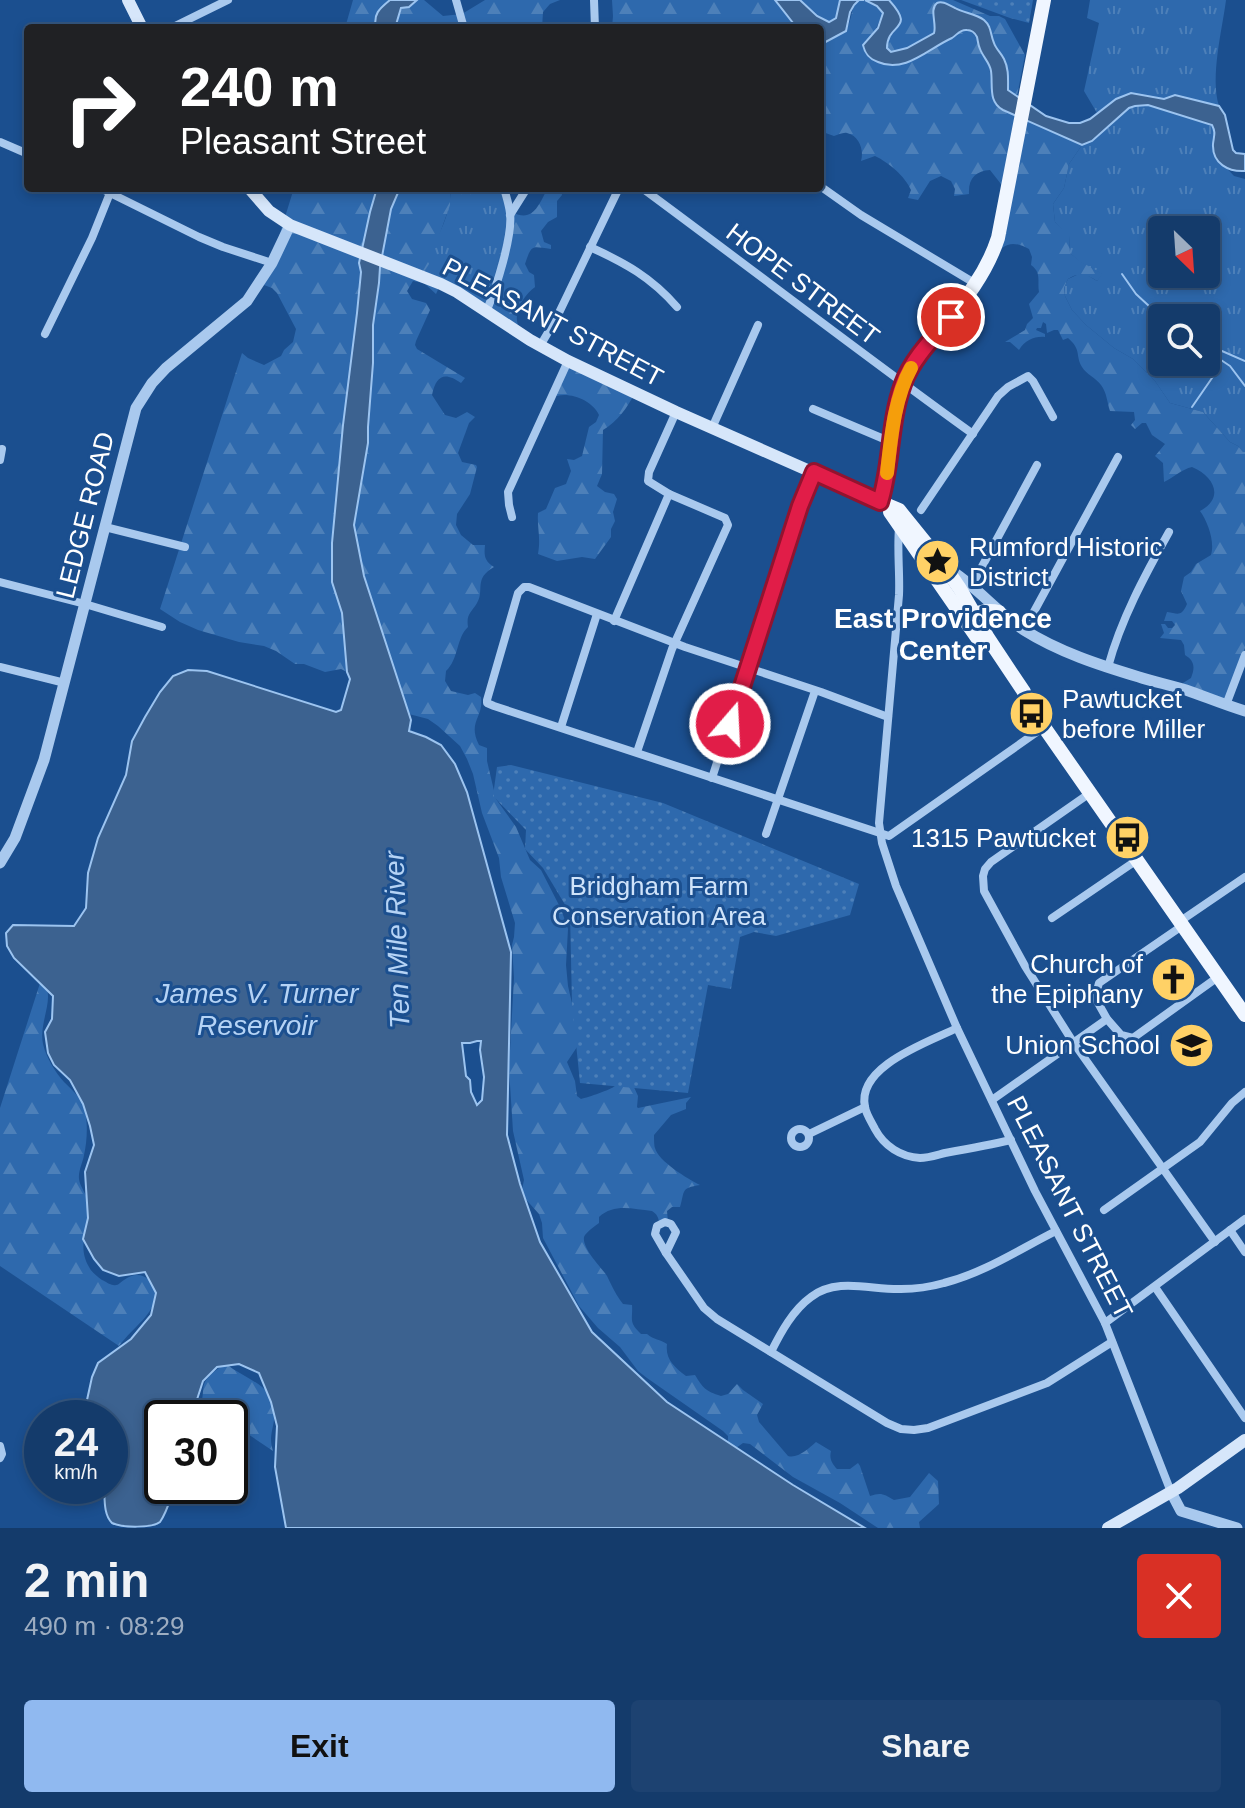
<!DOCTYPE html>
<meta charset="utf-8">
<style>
body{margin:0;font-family:Helvetica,sans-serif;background:#1d4271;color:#f1f3f6;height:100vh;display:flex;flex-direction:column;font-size:30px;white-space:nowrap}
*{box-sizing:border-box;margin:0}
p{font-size:26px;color:#9dadc1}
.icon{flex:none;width:44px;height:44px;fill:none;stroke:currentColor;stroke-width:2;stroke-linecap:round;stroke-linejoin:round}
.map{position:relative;height:1528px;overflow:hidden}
.side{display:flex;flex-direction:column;background:#143b6b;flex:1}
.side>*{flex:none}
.banner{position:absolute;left:24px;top:24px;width:800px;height:168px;border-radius:8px;box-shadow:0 4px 12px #0003,0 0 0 2px #33557e;background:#202124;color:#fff;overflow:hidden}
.needle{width:52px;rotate:155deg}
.buttons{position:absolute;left:1148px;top:216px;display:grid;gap:16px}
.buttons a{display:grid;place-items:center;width:72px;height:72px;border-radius:8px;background:#143b6b;box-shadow:0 4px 12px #0003,0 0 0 2px #33557e;font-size:40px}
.speed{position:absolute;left:24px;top:1400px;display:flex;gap:16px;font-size:40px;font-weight:700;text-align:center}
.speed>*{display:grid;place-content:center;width:104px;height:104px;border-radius:50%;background:#143b6b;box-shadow:0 4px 12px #0003,0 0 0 2px #33557e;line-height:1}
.speed small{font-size:20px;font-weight:400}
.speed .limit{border:4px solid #111;border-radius:12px;background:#fff;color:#111}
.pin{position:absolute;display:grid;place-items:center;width:68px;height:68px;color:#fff;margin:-34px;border:4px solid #fff;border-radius:50%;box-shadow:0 2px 8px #0007}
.me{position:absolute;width:88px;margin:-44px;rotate:19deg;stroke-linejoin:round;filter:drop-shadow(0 0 6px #0008)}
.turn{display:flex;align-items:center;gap:28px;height:168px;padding:0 24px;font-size:36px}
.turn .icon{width:104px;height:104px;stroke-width:2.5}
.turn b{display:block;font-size:56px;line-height:68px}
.round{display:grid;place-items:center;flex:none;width:84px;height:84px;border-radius:8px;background:#1d4271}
.overview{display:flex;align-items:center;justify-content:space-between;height:136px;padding:0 24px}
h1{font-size:48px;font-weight:800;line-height:60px}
.button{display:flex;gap:16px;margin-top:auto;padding:16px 24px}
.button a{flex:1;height:92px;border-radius:8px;background:#90b9f0;color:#111;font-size:32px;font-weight:800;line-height:92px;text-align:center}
.button a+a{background:#1d4271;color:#f1f3f6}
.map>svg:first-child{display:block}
.grass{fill:url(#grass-tufts);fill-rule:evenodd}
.forest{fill:url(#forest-firs)}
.park{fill:url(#park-dots)}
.water{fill:#3c6290;stroke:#9cc4f0;stroke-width:2;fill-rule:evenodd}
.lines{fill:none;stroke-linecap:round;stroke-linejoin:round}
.stream{stroke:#9cc4f0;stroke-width:2}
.minor{stroke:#a9c9ee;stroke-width:8}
.tertiary{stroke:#a9c9ee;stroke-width:11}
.secondary{stroke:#d6e6fa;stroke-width:12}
.primary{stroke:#f0f6ff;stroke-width:14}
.route-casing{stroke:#92132f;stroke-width:20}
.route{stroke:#e11d48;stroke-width:14}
.slow{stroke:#f59e0b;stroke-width:14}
.labels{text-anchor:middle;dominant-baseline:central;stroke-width:6;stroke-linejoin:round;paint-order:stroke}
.street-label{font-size:26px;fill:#fff;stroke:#1b4f8f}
.poi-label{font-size:26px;fill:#fff;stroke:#1b4f8f;text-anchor:end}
.park-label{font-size:26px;fill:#cfe3fa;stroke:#1b4f8f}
.neighbourhood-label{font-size:28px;font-weight:bold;fill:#fff;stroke:#1b4f8f}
.water-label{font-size:28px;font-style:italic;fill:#b5d3f5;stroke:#1b4f8f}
</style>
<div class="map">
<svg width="1245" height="1528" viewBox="0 0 1245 1528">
<defs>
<pattern id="grass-tufts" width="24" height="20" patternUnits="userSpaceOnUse" patternTransform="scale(2)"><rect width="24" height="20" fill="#2e69ad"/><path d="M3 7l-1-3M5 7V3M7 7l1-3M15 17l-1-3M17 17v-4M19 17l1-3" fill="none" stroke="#4d80b9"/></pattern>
<pattern id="forest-firs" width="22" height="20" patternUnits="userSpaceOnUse" patternTransform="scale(2)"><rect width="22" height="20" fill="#2e69ad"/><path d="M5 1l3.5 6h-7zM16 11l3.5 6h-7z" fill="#4d80b9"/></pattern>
<pattern id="park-dots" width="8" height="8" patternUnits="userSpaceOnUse" patternTransform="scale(2)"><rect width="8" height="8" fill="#2e69ad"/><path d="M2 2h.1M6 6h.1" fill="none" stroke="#4d80b9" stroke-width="1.8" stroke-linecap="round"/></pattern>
</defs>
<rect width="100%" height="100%" fill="#1b4f8f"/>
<g class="grass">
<path d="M1090 0H1226C1222 31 1210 76 1219 106L1175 95 1164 99H1116L1097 113 1084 91 1099 23 1087 18Z"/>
<path d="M1148 105 1212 125C1216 134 1213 137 1213 146 1214 161 1226 166 1234 176L1245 179V452H1243L1238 446 1230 442 1203 412 1170 403 1155 381 1133 359 1114 348 1086 325 1072 310 1065 296 1064 288 1068 279 1079 274 1087 275 1097 281 1102 274 1080 262 1070 253 1069 236 1055 222 1053 204 1064 188 1069 164 1082 145 1092 141 1129 108 1135 106ZM1162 230H1206V274H1162ZM1162 318H1206V362H1162Z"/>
<path d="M450 188H505L510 213 487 307 424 272C430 262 431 251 436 240 444 225 452 205 450 188Z"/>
</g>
<g class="forest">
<path d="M353 0H390C380 8 373 15 376 28H345Z"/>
<path d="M417 0H424L443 16 462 14 485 0H560L550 4 543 12 542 28H395L402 8 410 7Z"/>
<path d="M612 0H775L797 28H612L613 16Z"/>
<path d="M800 0H840L836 18 829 22 817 16Z"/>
<path d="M859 0C869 0 878 4 883 13L873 35 865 41 882 64H895L922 56 942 41 955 37 960 31 966 29 970 31 977 37 980 51 989 64 993 100 997 107 1082 145 1069 164 1064 188 1053 204 1055 222 1066 232 1071 233 1069 236 1070 253 1081 262 1103 274 1097 281C1088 274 1077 272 1068 279L1064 288 1065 296 1072 310 1086 325 1114 348 1133 359 1155 381 1170 403 1203 412 1230 442 1238 446 1243 452H1245V648L1224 701 1181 687 1183 683 1191 678C1195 668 1195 661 1185 655L1184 645 1181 640 1160 638 1164 633 1161 624H1165L1168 628H1172L1175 625 1172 621H1164L1167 612C1177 613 1181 618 1187 604L1181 591 1184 577 1191 572 1196 564 1211 555C1215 542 1208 522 1200 511 1225 498 1214 476 1192 467 1182 469 1173 478 1164 482L1163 463 1155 456 1165 444 1152 435 1146 423H1142L1135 429 1131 425 1135 420 1134 412 1110 411C1107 402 1107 393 1101 385 1096 378 1086 374 1082 367 1075 355 1082 350 1068 338L1063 340 1058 330H1054L1047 333 1046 324 1043 322 1041 328H1037L1036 330 1045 334V337C1035 336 1025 340 1019 350L1010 342H1005L1025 330 1027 324 1033 318 1029 304 1039 292C1037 281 1042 273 1031 265L1032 257 1029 249C1019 244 1011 241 1002 248L1001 184 990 170C976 171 968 178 969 194L954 196 955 189 951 181 941 176 930 181 918 200 908 198 911 190C905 176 888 162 875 156L861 161C864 151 860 136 847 133 843 132 838 135 834 136L820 131V45C829 38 844 37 848 26 853 15 850 9 859 0Z"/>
<path d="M889 0H953L990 16H999L1005 19 1025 55 1017 96 1012 94 1008 90 1006 63 994 45 991 28 980 18 957 10 945 3H939L935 5 934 18 937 28 934 33C920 40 906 53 889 51L886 44C890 34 901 28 901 16Z"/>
<path d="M294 188H377L370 212 359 263 361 272 357 313 332 537 333 561 331 578 342 613 347 672 341 669 325 672 304 664H295L276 651 264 646 239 642 198 630 180 622 160 609 242 353 248 358 264 365 281 356 284 350 293 342 296 329 277 293 272 288 264 285Z"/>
<path d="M400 188H450V205L429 264 424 272 441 283 436 294 424 283 413 281 407 291 412 299 426 303 430 310 416 341 415 345 417 349 465 378 461 383C444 371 436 376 432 395L445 415 456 418 467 412 475 417 469 423 458 453 462 462 476 465 477 467 470 494 457 514 456 525 461 535 473 545H485C484 555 484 561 494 567 473 579 485 590 477 603 471 613 466 614 468 627 456 638 459 659 446 671L445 681 451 691 468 695 475 693 481 697C484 718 467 721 479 745L487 748V761L496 799 516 827 530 860 541 870 561 909 568 929 566 965 568 986 578 1029 577 1047 567 1062 575 1081 577 1096 581 1099C589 1097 610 1090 615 1086L633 1085 638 1096 637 1107 638 1108 691 1097 686 1103V1109L671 1115 654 1135C654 1137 654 1146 655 1148 658 1161 688 1179 700 1185 680 1188 685 1191 680 1207H672L667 1211 668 1222 659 1224C659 1218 657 1214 652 1211 633 1209 614 1203 599 1217V1223C595 1226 586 1232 584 1237 582 1249 602 1268 607 1276 611 1284 615 1293 620 1300L623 1304 632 1305C633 1320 628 1322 641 1334H647C654 1340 660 1339 667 1344 665 1359 674 1367 686 1376L695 1375C703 1388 705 1391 721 1396L728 1394 737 1384 743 1390 763 1404 757 1415 759 1422 788 1456C798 1459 809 1448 816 1442L831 1451C829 1459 832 1463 837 1469H850L858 1463 860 1466 870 1496C881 1492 884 1494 894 1500L910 1497 929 1473 938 1481 939 1504 919 1522 920 1528H878L840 1503 793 1477 750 1444 743 1443 736 1448 728 1444V1436L723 1431 647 1378 638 1371 620 1347 598 1328 579 1306 543 1238 542 1223 539 1214 521 1194 524 1180 513 1131 509 1069 514 978 512 945 514 937 515 923 501 877 499 858 482 813 473 774 467 759 460 746 438 726 428 719 409 714 364 576 354 525 368 443V427L373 363V325L379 283 380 267 391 209Z"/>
<path d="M548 188H561L562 195 557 201V217L548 222 541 231 544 242 551 245V249C532 247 532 243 525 264L529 272 534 275 535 287C524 295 513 312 518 325L487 307 510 211C533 224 538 206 548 188Z"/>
<path d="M565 366 635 393C627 408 618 421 603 430L602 474 597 486 605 492 614 494 617 499 613 512 615 521 611 529V537L595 559 582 557 557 561 538 554C541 537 537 529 538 513L546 509 555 488 566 484 571 471 567 459 574 460 582 456 589 427 596 422 599 415C593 401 571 392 557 396L552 392Z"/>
<path d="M41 980C58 995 38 1021 43 1044 46 1057 55 1072 64 1082 73 1091 82 1098 85 1111 88 1124 87 1142 84 1155 83 1162 78 1171 79 1179 80 1187 86 1193 88 1201 92 1226 75 1243 89 1267 92 1273 97 1276 102 1280 105 1281 110 1285 113 1285 119 1286 119 1283 124 1280 139 1269 150 1278 159 1291 152 1317 135 1325 119 1346L0 1266V1108Z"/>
<path d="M226 1364C248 1381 279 1386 274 1420 272 1433 269 1438 273 1451L230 1422V1418H224L201 1402C204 1396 202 1388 205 1382 209 1375 219 1367 226 1364Z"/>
</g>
<g class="park">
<path d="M961 0H1033L1029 23 1010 18Z"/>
<path d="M511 765 663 803 859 884 850 915 776 936 754 932 740 937 731 989 708 985 688 1093 580 1083 572 1004 570 913 543 868 525 849 526 830 493 796 497 767Z"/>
</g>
<g class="water">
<path d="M390 0H417L409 7 401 8 395 28H376C373 14 379 9 390 0Z"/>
<path d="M775 0H800L817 16 829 22 836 18 840 0H864H859L854 5 850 12 846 31 820 45V28H797Z"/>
<path d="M865 0H889C917 31 887 22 887 48L891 52 907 48 934 33C937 24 929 9 937 3 943 0 950 6 955 8 964 13 976 14 984 20 992 27 990 34 994 43 996 49 1001 53 1004 59 1009 69 1008 79 1008 90L1046 116 1069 123H1080L1090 119 1116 99 1131 93 1164 99 1175 95 1219 106 1225 115 1233 150 1236 153 1245 154V171C1229 172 1212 164 1213 144 1214 135 1216 133 1212 125L1148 105 1135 106 1129 108 1092 141 1082 145 1003 110C988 102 993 86 991 71 990 63 983 57 980 49 978 45 978 41 977 37 975 33 972 30 967 30 960 29 957 35 952 38 929 48 905 74 878 62 869 59 865 54 863 45L878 28 883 13 877 6Z"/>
<path d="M377 188H400L391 209 380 267 379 283 373 325V363L368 427V443L354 525 364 576 411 720 409 731 426 737 441 745 455 764 467 792 511 952 507 1135 520 1184 540 1242 592 1332 667 1402 793 1485 865 1528H286L275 1467 277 1426 271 1402 259 1373 239 1364 217 1367 203 1381 191 1418H162V1486H175C171 1497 167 1512 160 1522 153 1528 122 1528 112 1523 103 1514 105 1498 104 1486H110V1418H95L87 1400 92 1377 98 1363 131 1339 151 1315 156 1293 145 1272 119 1276 103 1270 94 1259 83 1239 88 1218 85 1172 94 1145 90 1126 83 1104 70 1080 54 1065 48 1053 45 1032 52 1019 53 996 14 958 7 946 6 933 13 925 74 926 86 908 88 873 98 838 126 775 132 741 145 717 160 692 173 676 188 670 207 671 336 712 341 710 350 679 347 672 342 613 332 582V543L343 425 357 313 361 272 359 263 370 212ZM477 1041H481L480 1050 484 1077 482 1100 477 1105 471 1092 470 1080 466 1076 462 1043H470Z"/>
</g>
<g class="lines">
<g class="stream">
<path d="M1122 274 1136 294 1162 318"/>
<path d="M1206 344 1245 361"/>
<path d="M1215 349 1221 360 1230 366 1245 386"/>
<path d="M1192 407 1212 378 1221 360"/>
</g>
<g class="minor">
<path d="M456 0 464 28"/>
<path d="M594 0 595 28"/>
<path d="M171 28 228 0"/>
<path d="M0 142 28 154"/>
<path d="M820 186 861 215 976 284"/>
<path d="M100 188 199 237 223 247 272 263"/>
<path d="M642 188C753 270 862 354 973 434"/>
<path d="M510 215 527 188"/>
<path d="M590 247C625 263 651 277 677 307"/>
<path d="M487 310C496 288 513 236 510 213 509 204 506 196 504 188"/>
<path d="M45 334 92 238 110 193"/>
<path d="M540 346 556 319 619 188"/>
<path d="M813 409 891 442"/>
<path d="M712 428 758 325"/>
<path d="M0 460 2 449"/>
<path d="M921 510 998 396 1008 387 1028 376 1033 381 1053 417"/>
<path d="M512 517 509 505 508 492 568 361"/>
<path d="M105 527 185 547"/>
<path d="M899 528C897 551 900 573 899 595L879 823 882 843 896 886 957 1028 1035 1191 1105 1323 1171 1492"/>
<path d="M0 582 85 604 162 627"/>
<path d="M972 585 1037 465"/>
<path d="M614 621 669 494"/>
<path d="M1024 630 1118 457"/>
<path d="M0 667 65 683"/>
<path d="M1108 667C1121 619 1145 575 1169 532"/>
<path d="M1226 705 1245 655"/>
<path d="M888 717 821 692 685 647 529 587H524L518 593 487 700V703L494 706 889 836 1044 727"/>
<path d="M561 727 597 614"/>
<path d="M637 752 672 649 728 525 725 518 669 494 648 481 649 472 676 412"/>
<path d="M712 778 800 506 814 472"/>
<path d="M1090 793 991 862 985 869 983 876 984 891 1025 966 1073 1042 1215 1242"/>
<path d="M766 834 815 691"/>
<path d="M1052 918 1137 860"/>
<path d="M1179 922 1245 877"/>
<path d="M1182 926 1099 983 1096 994 1097 1001 1107 1019 1121 1035 1133 1038 1218 977"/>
<path d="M957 1028C929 1042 856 1066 865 1107 866 1114 872 1123 875 1129 884 1146 901 1157 920 1158 928 1158 937 1155 945 1153 967 1149 989 1145 1011 1140"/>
<path d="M992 1100 1107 1019"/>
<circle cx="800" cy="1138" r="9"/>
<path d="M809 1134 865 1107"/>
<path d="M1104 1210 1200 1142 1232 1103 1245 1092"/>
<path d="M665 1222 671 1224 676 1232 666 1253 655 1234 657 1226Z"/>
<path d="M1230 1230 1245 1252"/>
<path d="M666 1253 704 1308 717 1319 887 1423 901 1429 914 1430 928 1428 1047 1383 1112 1342"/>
<path d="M1155 1287 1245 1418"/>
<path d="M1105 1323 1245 1219"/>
<path d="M771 1352C781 1332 793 1310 811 1297 837 1277 871 1290 901 1289 915 1289 930 1287 944 1283 984 1273 1020 1249 1056 1231"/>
<path d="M0 1446 2 1454 0 1458"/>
</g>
<g class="tertiary">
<path d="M947 568C976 585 996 612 1024 630 1059 652 1099 665 1139 677 1154 682 1171 685 1186 690 1206 697 1225 705 1245 711"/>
<path d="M0 863 15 838 44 760 136 408 152 383 166 368 247 301 272 263 290 225"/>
<path d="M1171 1492 1181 1511 1237 1528"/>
</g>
<g class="secondary">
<path d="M128 0 142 28"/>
<path d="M249 188 269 211 290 225 441 284 457 292 530 340 568 361 676 412 880 502"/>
<path d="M1108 1528 1178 1488 1245 1440"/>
</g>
<g class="primary">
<path d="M1044 0 998 238C986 275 963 302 939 331 926 347 912 362 904 381 888 419 893 463 880 502L899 510 945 567 960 589 988 638 1024 692 1029 705 1044 727 1245 1015"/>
<path d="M890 512 978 639"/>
<path d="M965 619C976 612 986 609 999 612"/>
</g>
</g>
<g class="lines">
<defs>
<path id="route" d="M730 724 800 506 814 472 880 502C892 464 889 422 903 384 912 359 934 337 951 317"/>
</defs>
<use href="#route" class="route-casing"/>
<use href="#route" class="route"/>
<path class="slow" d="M887 473C891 438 894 399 911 368"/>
</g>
<defs>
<symbol id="sight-disc" viewBox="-11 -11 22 22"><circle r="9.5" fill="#ffd166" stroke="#1b4f8f"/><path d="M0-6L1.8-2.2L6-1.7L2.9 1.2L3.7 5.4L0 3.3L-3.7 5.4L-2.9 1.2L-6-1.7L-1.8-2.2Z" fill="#111"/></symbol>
<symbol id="bus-disc" viewBox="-11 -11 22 22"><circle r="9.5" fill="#ffd166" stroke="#1b4f8f"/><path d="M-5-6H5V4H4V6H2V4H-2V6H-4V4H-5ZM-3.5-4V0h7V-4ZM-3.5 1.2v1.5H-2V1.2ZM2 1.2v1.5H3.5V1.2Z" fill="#111"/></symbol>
<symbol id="church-disc" viewBox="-11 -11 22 22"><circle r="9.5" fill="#ffd166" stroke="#1b4f8f"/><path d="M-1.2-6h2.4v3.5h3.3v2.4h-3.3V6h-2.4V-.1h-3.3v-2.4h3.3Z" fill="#111"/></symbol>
<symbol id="school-disc" viewBox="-11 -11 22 22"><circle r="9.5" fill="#ffd166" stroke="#1b4f8f"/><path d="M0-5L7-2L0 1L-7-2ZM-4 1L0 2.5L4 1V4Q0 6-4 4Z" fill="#111"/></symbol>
</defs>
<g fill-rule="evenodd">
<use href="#sight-disc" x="912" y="536" width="51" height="51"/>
<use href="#bus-disc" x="1006" y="688" width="51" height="51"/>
<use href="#bus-disc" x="1102" y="812" width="51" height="51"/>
<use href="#church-disc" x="1148" y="954" width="51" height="51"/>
<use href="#school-disc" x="1166" y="1020" width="51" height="51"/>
</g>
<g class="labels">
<g class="street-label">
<text transform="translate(803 284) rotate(37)">HOPE STREET</text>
<text transform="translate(553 322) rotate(28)">PLEASANT STREET</text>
<text transform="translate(85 515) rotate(-76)">LEDGE ROAD</text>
<text transform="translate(1070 1207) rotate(63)">PLEASANT STREET</text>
</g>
<g class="poi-label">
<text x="969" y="547" text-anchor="start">Rumford Historic<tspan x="969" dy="30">District</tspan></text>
<text x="1062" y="699" text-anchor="start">Pawtucket<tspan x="1062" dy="30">before Miller</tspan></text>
<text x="1096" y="838">1315 Pawtucket</text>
<text x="1143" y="964">Church of<tspan x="1143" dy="30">the Epiphany</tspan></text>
<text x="1160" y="1045">Union School</text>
</g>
<g class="park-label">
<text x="659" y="886">Bridgham Farm<tspan x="659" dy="30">Conservation Area</tspan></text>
</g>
<g class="neighbourhood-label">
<text x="943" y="618">East Providence<tspan x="943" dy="32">Center</tspan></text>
</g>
<g class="water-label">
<text transform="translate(397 940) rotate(-92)">Ten Mile River</text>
<text x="257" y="993">James V. Turner<tspan x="257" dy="32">Reservoir</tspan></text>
</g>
</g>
</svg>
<div class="buttons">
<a><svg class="needle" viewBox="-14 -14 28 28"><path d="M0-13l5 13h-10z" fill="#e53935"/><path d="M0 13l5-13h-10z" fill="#9dadc1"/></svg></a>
<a><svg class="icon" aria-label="search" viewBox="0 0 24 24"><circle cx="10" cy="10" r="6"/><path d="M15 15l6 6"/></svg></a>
</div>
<div class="speed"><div>24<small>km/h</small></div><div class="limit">30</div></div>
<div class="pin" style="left:951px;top:317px;background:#d93025"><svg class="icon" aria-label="arrive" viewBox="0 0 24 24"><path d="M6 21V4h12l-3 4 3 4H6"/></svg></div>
<svg class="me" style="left:730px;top:724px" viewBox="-20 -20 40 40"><circle r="17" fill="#e11d48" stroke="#fff" stroke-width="3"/><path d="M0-11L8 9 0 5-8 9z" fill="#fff"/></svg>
<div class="banner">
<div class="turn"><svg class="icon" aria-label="right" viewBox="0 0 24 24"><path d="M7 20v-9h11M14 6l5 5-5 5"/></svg><div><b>240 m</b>Pleasant Street</div></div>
</div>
</div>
<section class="side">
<div class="overview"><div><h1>2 min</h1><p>490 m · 08:29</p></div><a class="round" style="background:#d93025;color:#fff"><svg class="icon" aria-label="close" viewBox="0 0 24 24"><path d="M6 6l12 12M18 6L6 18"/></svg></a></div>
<div class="button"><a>Exit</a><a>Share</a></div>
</section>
